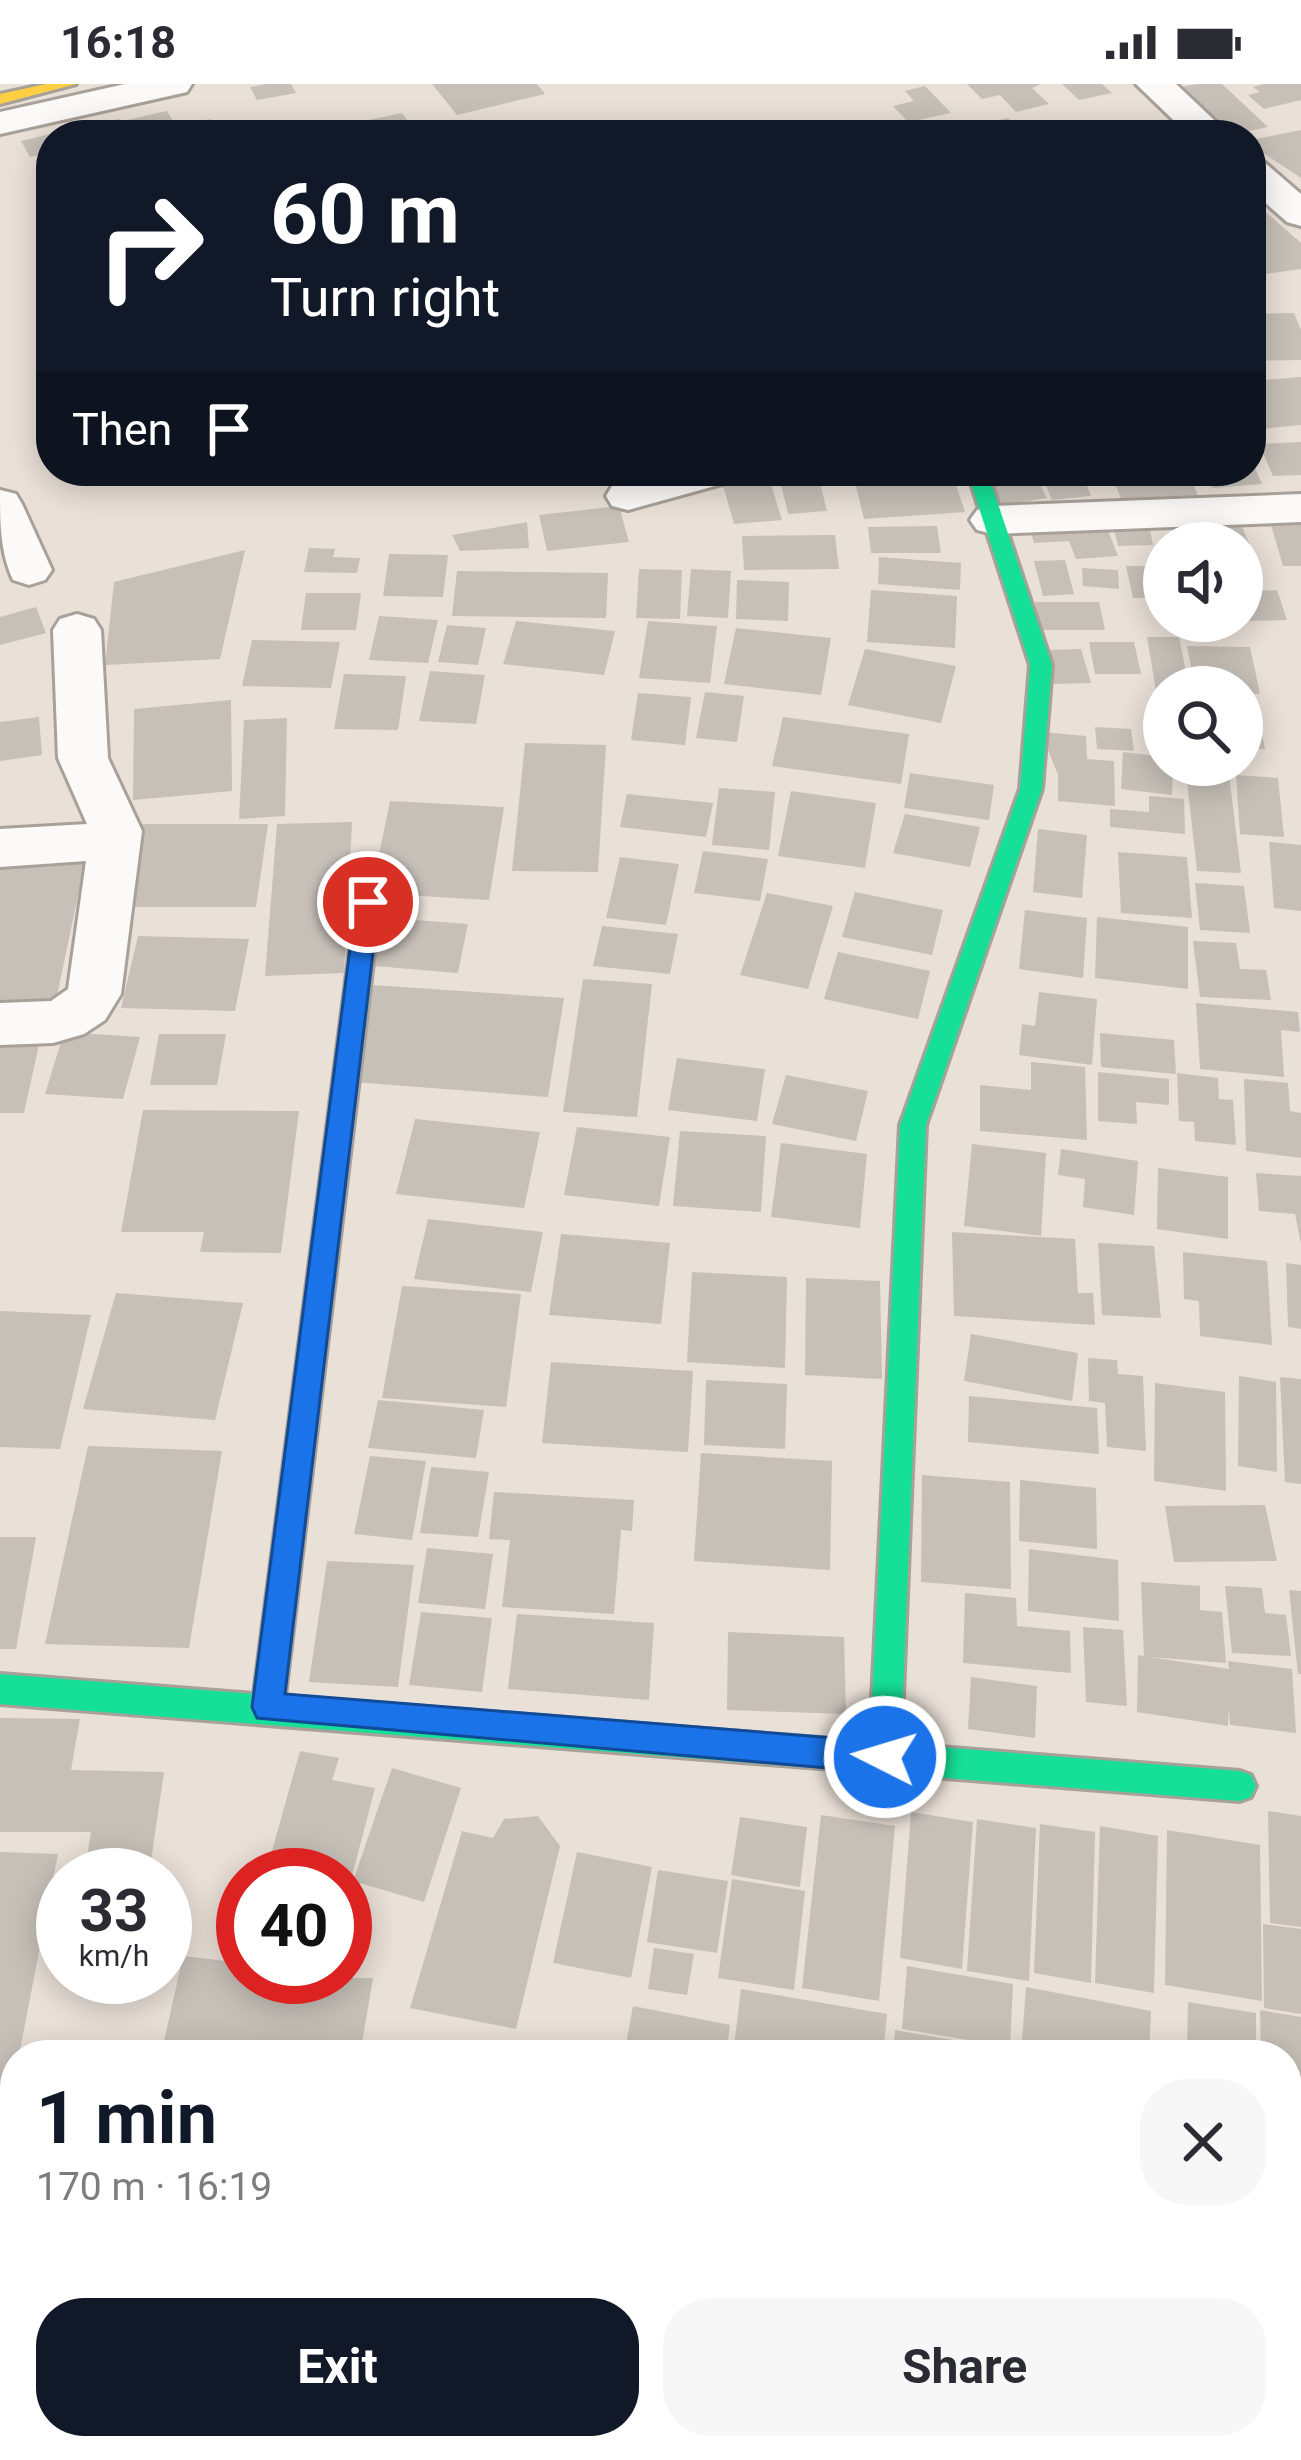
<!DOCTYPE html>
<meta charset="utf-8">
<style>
body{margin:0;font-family:Roboto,sans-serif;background:#f7f7f7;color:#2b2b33;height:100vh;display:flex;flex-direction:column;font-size:45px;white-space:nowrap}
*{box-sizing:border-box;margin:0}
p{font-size:39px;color:#7c7c81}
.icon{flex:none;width:66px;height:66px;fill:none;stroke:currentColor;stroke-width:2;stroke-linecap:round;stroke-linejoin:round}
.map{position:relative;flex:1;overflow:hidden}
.drawer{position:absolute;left:0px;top:1956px;width:1302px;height:420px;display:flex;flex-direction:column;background:#fff;border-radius:48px 48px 0 0;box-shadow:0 6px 30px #0003}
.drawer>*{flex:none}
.hud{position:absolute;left:36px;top:36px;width:1230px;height:366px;border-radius:48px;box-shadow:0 6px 30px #0003;background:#111827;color:#fff;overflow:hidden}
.tools{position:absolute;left:1143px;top:438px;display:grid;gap:24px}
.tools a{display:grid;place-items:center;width:120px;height:120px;border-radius:50%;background:#fff;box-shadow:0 6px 30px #0003;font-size:60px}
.speed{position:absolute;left:36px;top:1764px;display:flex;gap:24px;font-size:60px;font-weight:700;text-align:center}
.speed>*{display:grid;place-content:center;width:156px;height:156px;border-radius:50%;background:#fff;box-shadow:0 6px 30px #0003;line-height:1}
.speed small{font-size:30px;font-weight:400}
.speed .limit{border:18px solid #d22;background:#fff;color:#111}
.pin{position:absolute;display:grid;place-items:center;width:102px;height:102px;color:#fff;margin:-51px;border:6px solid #fff;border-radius:50%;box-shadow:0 3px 12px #0007}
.me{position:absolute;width:132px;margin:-66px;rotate:275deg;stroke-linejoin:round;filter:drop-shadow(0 0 9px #0008)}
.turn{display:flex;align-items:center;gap:42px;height:252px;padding:0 36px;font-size:54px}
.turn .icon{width:156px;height:156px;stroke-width:2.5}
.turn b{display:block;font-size:84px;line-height:102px}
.then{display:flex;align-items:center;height:114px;padding:0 36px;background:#0003;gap:24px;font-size:45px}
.round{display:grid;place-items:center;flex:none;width:126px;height:126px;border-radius:48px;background:#f7f7f7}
.headline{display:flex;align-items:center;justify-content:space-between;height:204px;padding:0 36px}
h1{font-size:72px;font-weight:700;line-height:90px;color:#111827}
.action{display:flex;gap:24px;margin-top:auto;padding:24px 36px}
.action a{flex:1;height:138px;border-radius:48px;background:#111827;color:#fff;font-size:48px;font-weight:700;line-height:138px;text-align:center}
.action a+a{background:#f7f7f7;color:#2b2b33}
.status{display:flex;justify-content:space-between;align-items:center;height:84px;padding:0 60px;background:#fff;direction:ltr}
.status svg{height:33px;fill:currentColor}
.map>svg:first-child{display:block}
.building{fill:#c6c0b8}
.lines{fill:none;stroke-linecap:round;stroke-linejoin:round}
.street-casing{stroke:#a8a199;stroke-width:6}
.fast-casing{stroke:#a8a199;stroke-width:6}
.slow-casing{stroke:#a8a199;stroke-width:6}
.street{fill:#fcfaf9;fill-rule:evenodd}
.fast{fill:#16e098;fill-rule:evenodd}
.slow{fill:#ffcf43;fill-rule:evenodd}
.route{fill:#1a73e8;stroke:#114b97;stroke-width:3}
</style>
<div class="status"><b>16:18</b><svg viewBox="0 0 49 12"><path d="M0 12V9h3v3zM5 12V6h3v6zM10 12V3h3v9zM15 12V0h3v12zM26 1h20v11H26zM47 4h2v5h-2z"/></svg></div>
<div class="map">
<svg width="1301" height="2376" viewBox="0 0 1301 2376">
<rect width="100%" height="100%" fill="#e9e0d7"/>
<g class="building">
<path d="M267 0H291L296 9 257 16 250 3Z"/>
<path d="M432 0H537L545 10 457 31Z"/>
<path d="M967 0H1041L1032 4 1049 20 1016 28 1000 11 982 15Z"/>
<path d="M1062 0H1102L1112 9 1079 16Z"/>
<path d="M1197 0H1222L1268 43 1230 51 1181 3Z"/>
<path d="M1264 0H1301V16L1264 25 1248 11 1260 8 1253 3Z"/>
<path d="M925 2 951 29 908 38 893 22 914 17 905 7Z"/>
<path d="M167 27 175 40 133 49 127 36Z"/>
<path d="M402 29 414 45 378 51 368 36Z"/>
<path d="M1008 34 1018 44 998 51H964L959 46Z"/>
<path d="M119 35 130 51H56V49Z"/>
<path d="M210 35 220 51H146L145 49Z"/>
<path d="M943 38 955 51H920L914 45Z"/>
<path d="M1301 46V94L1251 61V56Z"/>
<path d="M51 50V68L30 73 21 57Z"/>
<path d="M1251 123H1260L1301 159V185L1251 192Z"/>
<path d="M1294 229 1301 246V276L1251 277V230Z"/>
<path d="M1301 293V341L1251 346V297Z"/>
<path d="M1301 358V391L1273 392 1259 360Z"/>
<path d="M1251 375 1262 400 1212 404 1204 387H1251Z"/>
<path d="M719 387H767L782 436 734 440Z"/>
<path d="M778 387H817L827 427 788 430Z"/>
<path d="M983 387H1033L1047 414 1002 421Z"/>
<path d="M1040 387H1081L1091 412 1052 416Z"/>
<path d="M1110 387H1187L1200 416 1124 422Z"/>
<path d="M954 395 965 428 864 435 856 402Z"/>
<path d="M619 422 629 458 547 467 539 431Z"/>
<path d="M527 438 529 464 460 467 452 451Z"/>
<path d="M1240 439 1258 478 1242 479V459H1186L1180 444Z"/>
<path d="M1149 440 1153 461 1118 462 1113 441Z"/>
<path d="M1106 441 1118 472 1076 475 1069 457 1034 459 1030 446Z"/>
<path d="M1271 441H1301V482H1283Z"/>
<path d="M937 442 941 469H871L868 443Z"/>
<path d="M835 451 839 485 744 486 742 452Z"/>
<path d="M309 464 335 465 333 473 360 474 357 489 304 488Z"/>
<path d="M245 466 220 575 105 581 114 498Z"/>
<path d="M389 470 448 471 443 513 383 512Z"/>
<path d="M879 473 961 479 960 506 878 500Z"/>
<path d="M1065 476 1074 510 1043 512 1034 477Z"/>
<path d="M1126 482H1164V514H1133Z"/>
<path d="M1082 484 1118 486 1119 505 1083 502Z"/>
<path d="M639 485 682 486 680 535 636 534Z"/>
<path d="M691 485 731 487 728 534 687 532Z"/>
<path d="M457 487 608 489 606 534 452 532Z"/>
<path d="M737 496 789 498 788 537 736 535Z"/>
<path d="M871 506 957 512 955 564 867 558Z"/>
<path d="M1277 506 1287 536 1249 537 1242 507Z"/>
<path d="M306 509H361L356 546H301Z"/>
<path d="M1035 518H1099L1105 546H1040Z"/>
<path d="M36 523 46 549 0 561V533Z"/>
<path d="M379 532 438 536 428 579 369 576Z"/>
<path d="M516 537 615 547 604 591 503 580Z"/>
<path d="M648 537 717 542 710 599 639 594Z"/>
<path d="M447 541 486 544 478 581 438 578Z"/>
<path d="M736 544 831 554 821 611 724 600Z"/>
<path d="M1147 553H1179L1189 603 1156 607Z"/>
<path d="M252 556 340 558 331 604 242 602Z"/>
<path d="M1089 558H1134L1141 590H1095Z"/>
<path d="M1187 562 1250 563 1260 610H1242V603H1195Z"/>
<path d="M865 565 956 582 941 639 848 621Z"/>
<path d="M1081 565 1091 599 1053 600 1045 566Z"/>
<path d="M430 587 485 591 476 640 419 637Z"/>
<path d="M344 590 406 592 398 646 334 645Z"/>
<path d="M705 608 744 612 737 658 696 654Z"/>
<path d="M638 609 691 613 685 661 631 656Z"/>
<path d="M231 616 232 707 133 716 134 625Z"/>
<path d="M1242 625 1257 626 1265 665 1242 664Z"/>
<path d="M39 633 42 671 0 677V638Z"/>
<path d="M783 633 909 650 901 700 772 682Z"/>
<path d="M287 634 285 732 239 735 244 636Z"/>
<path d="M1095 643 1131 645 1134 667 1097 665Z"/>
<path d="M1041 648 1086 652 1087 675 1114 677 1115 722 1058 717V691Z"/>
<path d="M525 659 606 661 598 788 512 787Z"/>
<path d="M1123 668 1164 673V681H1173L1172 711 1121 705Z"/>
<path d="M1186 688 1229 690 1241 789 1197 787Z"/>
<path d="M910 689 994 701 989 736 904 724Z"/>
<path d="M1236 691 1278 694 1284 753 1240 750Z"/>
<path d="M719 704 775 708 769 766 712 761Z"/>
<path d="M791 707 876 719 865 784 778 772Z"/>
<path d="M627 710 713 719 706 753 620 743Z"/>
<path d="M1149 712 1184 715 1185 750 1110 743V725L1149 728Z"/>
<path d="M390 717 504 723 489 816 371 809Z"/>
<path d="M905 730 980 743 970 783 893 769Z"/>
<path d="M352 738 344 889 265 892 277 740Z"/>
<path d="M131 740H268L256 823H116Z"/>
<path d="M1038 745 1087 751 1082 814 1033 808Z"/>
<path d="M1269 758 1301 761V827L1274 824Z"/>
<path d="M703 767 768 775 760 817 694 809Z"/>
<path d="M1118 768 1187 773 1192 834 1121 829Z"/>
<path d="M620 773 679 780 666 841 606 834Z"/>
<path d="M85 778 54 926H0V779Z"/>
<path d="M1195 799 1244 802 1250 849 1200 846Z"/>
<path d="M855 808 943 826 932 871 842 853Z"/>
<path d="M767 809 833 822 808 905 740 891Z"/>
<path d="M1025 826 1087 834 1083 894 1019 885Z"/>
<path d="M374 833 468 840 458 889 363 881Z"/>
<path d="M1097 833 1188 843V905L1095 894Z"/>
<path d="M602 842 678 850 670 890 593 882Z"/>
<path d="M138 852 249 855 235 927 121 924Z"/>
<path d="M1193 857 1236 859 1240 885 1266 886 1271 916 1200 913Z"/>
<path d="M838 868 930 887 918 935 824 915Z"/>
<path d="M583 895 652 900 637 1033 563 1028Z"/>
<path d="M372 901 564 914 548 1013 353 998Z"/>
<path d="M1039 908 1097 915 1092 981 1019 971 1022 940 1035 942Z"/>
<path d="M1196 919 1298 928 1300 948 1281 946 1284 993 1200 985Z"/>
<path d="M0 946 42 947 24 1029H0Z"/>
<path d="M64 948 140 953 123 1015 45 1010Z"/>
<path d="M1100 949 1174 956 1176 990 1101 983Z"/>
<path d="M159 950H226L217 1001H150Z"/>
<path d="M677 974 765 985 757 1037 668 1026Z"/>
<path d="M1031 978 1085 983 1087 1056 980 1047V1001L1031 1006Z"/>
<path d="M1098 988 1169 995V1021L1136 1018 1137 1040 1098 1037Z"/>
<path d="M1177 989 1218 994 1219 1015 1233 1016 1236 1061 1195 1057 1194 1038 1179 1037Z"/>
<path d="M786 991 868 1007 856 1057 772 1040Z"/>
<path d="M1244 995 1288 999 1290 1027 1301 1029V1074L1246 1067Z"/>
<path d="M143 1026 299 1027 281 1169 200 1168 204 1148H121Z"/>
<path d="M415 1035 540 1048 524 1124 396 1110Z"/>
<path d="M577 1043 670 1053 659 1122 564 1111Z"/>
<path d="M680 1047 766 1052 761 1128 673 1122Z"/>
<path d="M781 1059 867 1070 860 1144 771 1133Z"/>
<path d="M972 1060 1046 1069 1041 1152 964 1142Z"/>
<path d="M1061 1065 1138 1077 1134 1131 1083 1123 1085 1095 1058 1091Z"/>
<path d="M1158 1084 1228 1093V1155L1157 1145Z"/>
<path d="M1256 1089 1301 1092V1160L1295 1130 1259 1127Z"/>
<path d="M428 1135 543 1148 531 1208 414 1195Z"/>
<path d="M952 1148 1075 1155 1078 1209H1093L1095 1241 954 1232Z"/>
<path d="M561 1150 670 1159 661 1240 549 1231Z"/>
<path d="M1098 1159 1154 1162 1161 1234 1102 1231Z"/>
<path d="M1183 1168 1267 1177 1272 1261 1200 1252 1199 1217 1184 1215Z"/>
<path d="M1286 1179 1301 1181V1245L1288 1243Z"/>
<path d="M692 1188 787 1193 785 1284 687 1278Z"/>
<path d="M806 1194 880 1197 882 1295 805 1291Z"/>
<path d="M402 1202 521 1210 506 1323 382 1314Z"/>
<path d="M116 1209 243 1219 215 1336 83 1325Z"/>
<path d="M0 1227 91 1231 60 1365 0 1363Z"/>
<path d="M971 1250 1078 1269 1072 1317 964 1297Z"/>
<path d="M1088 1274 1117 1276 1118 1290 1143 1292 1146 1367 1107 1363 1105 1319 1089 1317Z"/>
<path d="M551 1278 693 1287 688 1368 542 1359Z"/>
<path d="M1239 1292 1276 1298 1277 1388 1238 1382Z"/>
<path d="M1280 1293 1301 1295V1400L1285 1398Z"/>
<path d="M706 1296 787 1300 785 1365 704 1361Z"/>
<path d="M1155 1299 1225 1308 1226 1407 1154 1397Z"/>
<path d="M969 1312 1097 1324 1099 1370 968 1358Z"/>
<path d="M378 1316 484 1326 476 1374 368 1364Z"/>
<path d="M88 1362 222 1367 189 1564 45 1560Z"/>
<path d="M701 1369 832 1377 830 1486 694 1477Z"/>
<path d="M370 1372 426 1377 412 1456 354 1450Z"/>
<path d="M431 1383 489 1388 478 1453 420 1449Z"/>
<path d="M922 1391 1010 1398 1011 1505 921 1498Z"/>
<path d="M1020 1396 1096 1404 1097 1465 1019 1457Z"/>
<path d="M494 1408 634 1416 632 1447 621 1446 614 1530 502 1523 510 1456 489 1455Z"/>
<path d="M1265 1421 1277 1477 1174 1478 1165 1422Z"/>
<path d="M0 1453H36L16 1565H0Z"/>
<path d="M427 1464 493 1470 485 1525 418 1519Z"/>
<path d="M1029 1465 1118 1476 1119 1537 1028 1527Z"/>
<path d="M327 1477 414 1481 398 1603 309 1598Z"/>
<path d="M1141 1498 1200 1502V1526L1222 1528 1226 1579 1150 1573 1229 1585 1228 1577 1292 1585 1296 1649 1230 1641 1229 1623 1228 1642 1137 1628 1138 1571 1144 1572Z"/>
<path d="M1225 1502 1262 1504 1265 1529 1286 1531 1291 1572 1232 1569Z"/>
<path d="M1289 1506 1301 1507V1590H1298Z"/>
<path d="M965 1509 1016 1514 1017 1542 1070 1547 1071 1589 963 1579Z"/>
<path d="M421 1528 492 1534 482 1608 409 1601Z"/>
<path d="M517 1530 654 1539 649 1616 508 1605Z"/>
<path d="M1083 1543 1123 1546 1127 1622 1086 1618Z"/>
<path d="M728 1548 844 1553 846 1630 727 1626Z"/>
<path d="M971 1593 1037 1602 1035 1654 968 1645Z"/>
<path d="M0 1634 80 1635 71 1686 164 1688 149 1791H84L91 1748H0Z"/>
<path d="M300 1667 339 1674 332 1696 375 1704 351 1796 345 1791 268 1781Z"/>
<path d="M392 1684 461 1704 424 1818 353 1797Z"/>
<path d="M1268 1727 1301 1732V1843L1270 1839Z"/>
<path d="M911 1728 973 1738 962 1885 900 1874Z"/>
<path d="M821 1731 895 1742 879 1917 802 1904Z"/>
<path d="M538 1732 560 1762 516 1945 410 1924 462 1747 493 1754 504 1735Z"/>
<path d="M740 1733 807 1743 800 1803 731 1791Z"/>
<path d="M977 1735 1036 1744 1029 1897 967 1887Z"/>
<path d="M1040 1740 1095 1748 1091 1899 1034 1889Z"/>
<path d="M1100 1742 1158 1752 1154 1909 1095 1899Z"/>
<path d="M1167 1746 1260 1761 1262 1917 1165 1901Z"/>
<path d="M0 1768 58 1770 19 1971H15L5 2040H0Z"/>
<path d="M577 1768 652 1783 631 1894 553 1879Z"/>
<path d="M658 1786 728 1797 717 1869 647 1858Z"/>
<path d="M732 1795 805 1807 794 1906 718 1894Z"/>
<path d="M1263 1840 1301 1845V1930L1264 1924Z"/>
<path d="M654 1864 694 1870 687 1911 648 1905Z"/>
<path d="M183 1872 243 1879V1893L373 1894 360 1971H161Z"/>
<path d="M907 1882 1013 1900 1010 1963 902 1945Z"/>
<path d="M1026 1903 1151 1927 1149 1971H1021Z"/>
<path d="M741 1905 887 1930 883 1971H733Z"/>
<path d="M1188 1918 1256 1929V1971H1187Z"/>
<path d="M633 1922 730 1941 726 1971H624Z"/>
<path d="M1260 1926 1301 1933V2048L1287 2046V1971H1261Z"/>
<path d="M895 1946 959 1957 958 1971H893Z"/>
<path d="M962 1959 1011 1967 1010 1971H961Z"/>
</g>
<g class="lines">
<defs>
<g id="street">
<path d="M125 0H192L187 8 0 50V28Z"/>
<path d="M1136 0H1176L1230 51H1189Z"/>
<path d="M1251 75 1264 78 1301 110V142L1287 138 1251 106Z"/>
<path d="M667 387H739L733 397 628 426 612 422 606 412 612 402Z"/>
<path d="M0 406 16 410 22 420 52 486 45 496 29 501 13 496C0 469 0 438 0 406Z"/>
<path d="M1301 410V438L993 450 977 446 970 436 977 426 993 422Z"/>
<path d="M77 530 94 535 101 546 108 674 142 747 121 910 105 936 84 950 53 959 0 961V919L51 917 68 905 86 777 0 783V745L87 740 58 674 53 546 60 535Z"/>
</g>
<path id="fast" d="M967 387H987L1052 581 1042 705 926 1041 901 1660 1240 1687 1251 1691 1256 1702 1251 1713 1240 1717 0 1620V1590L254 1610 356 819 368 810 380 819 285 1612 870 1658 900 1041 1020 705 1030 581Z"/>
<path id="slow" d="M46 0H76L0 20V10Z"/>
</defs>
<use href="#street" class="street-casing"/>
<use href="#fast" class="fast-casing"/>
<use href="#slow" class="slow-casing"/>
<use href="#street" class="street"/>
<use href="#fast" class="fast"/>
<use href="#slow" class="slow"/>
</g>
<path class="route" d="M368 810 379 818 285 1610 885 1658 896 1662 901 1673 896 1684 885 1689 257 1634 252 1623 356 818Z"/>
</svg>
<div class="tools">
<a><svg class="icon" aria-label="sound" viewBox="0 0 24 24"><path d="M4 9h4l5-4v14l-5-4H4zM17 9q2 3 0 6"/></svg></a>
<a><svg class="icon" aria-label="search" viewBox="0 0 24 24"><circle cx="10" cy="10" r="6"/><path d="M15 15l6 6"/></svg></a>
</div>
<div class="speed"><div>33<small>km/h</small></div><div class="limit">40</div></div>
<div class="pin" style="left:368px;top:818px;background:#d93025"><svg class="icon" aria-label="arrive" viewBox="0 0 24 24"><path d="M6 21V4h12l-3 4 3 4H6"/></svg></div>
<svg class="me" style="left:885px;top:1673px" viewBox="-20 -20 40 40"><circle r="17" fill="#1a73e8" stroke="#fff" stroke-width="3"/><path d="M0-11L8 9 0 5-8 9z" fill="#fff"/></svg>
<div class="hud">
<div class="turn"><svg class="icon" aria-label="right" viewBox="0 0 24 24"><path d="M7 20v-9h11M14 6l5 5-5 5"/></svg><div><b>60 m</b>Turn right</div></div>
<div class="then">Then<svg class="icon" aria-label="arrive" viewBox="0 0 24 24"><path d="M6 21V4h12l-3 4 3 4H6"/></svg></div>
</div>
<section class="drawer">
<div class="headline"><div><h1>1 min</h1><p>170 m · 16:19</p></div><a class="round"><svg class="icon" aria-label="close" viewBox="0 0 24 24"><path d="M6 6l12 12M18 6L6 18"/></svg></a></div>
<div class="action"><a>Exit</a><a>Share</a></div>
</section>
</div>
